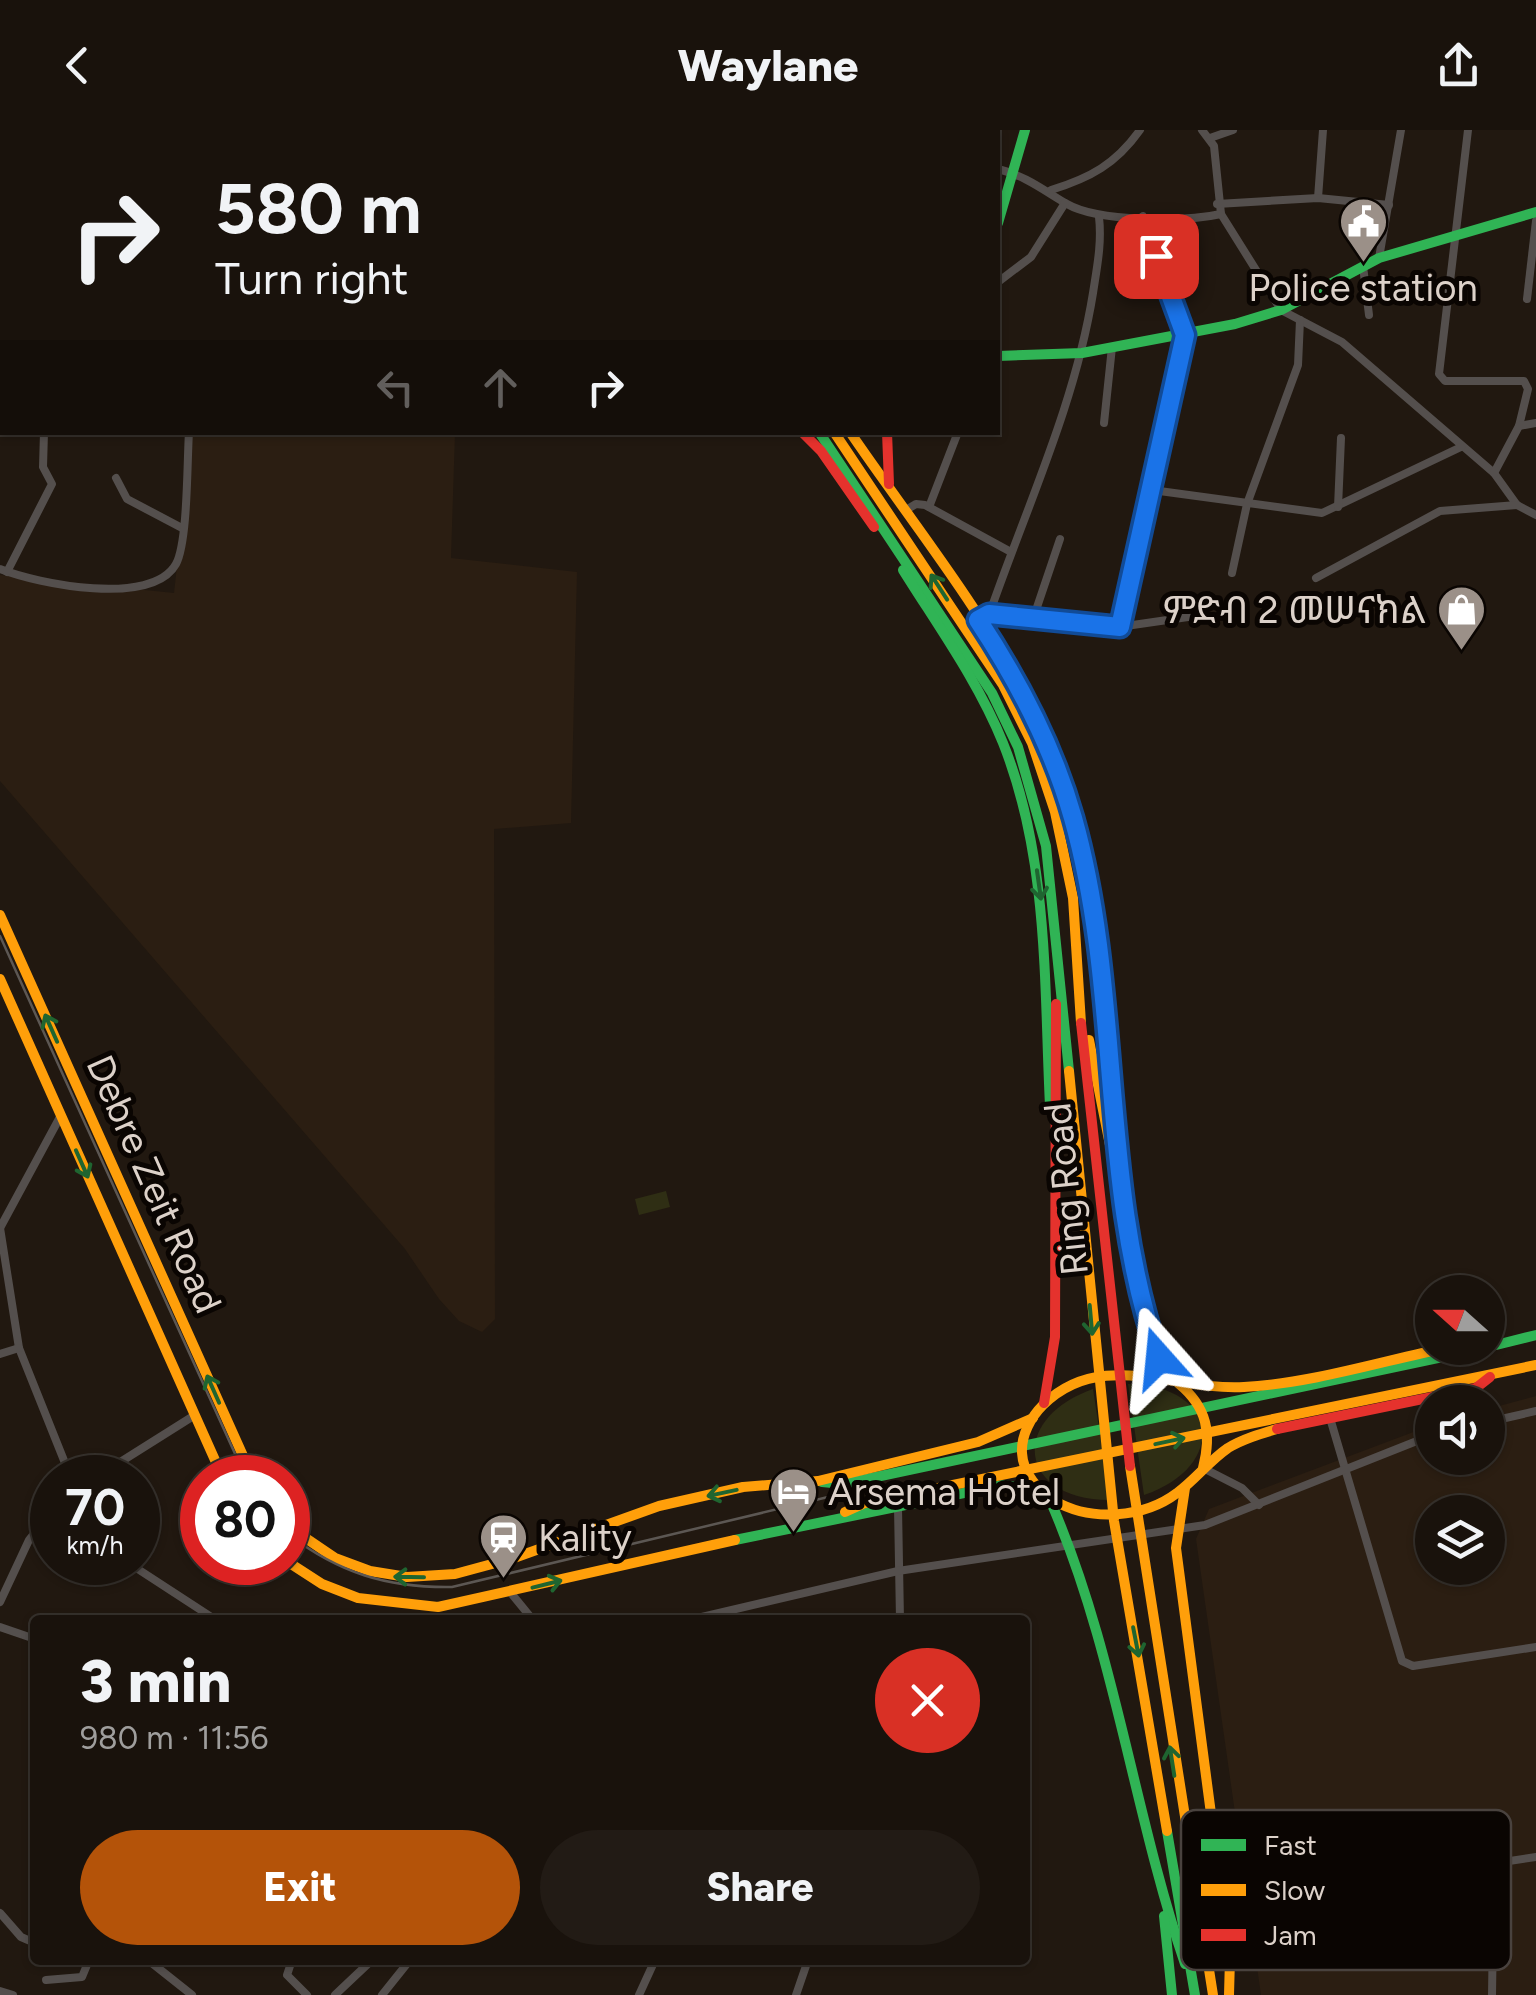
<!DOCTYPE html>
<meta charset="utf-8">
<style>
body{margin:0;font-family:Figtree,"Noto Sans Ethiopic",sans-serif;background:#221b15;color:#f1f3f6;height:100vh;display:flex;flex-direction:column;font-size:38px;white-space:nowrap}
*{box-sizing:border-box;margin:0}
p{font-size:32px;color:#9f9e9d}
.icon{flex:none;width:55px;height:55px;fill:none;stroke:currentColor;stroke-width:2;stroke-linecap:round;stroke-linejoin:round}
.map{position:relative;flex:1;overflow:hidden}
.drawer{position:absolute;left:30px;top:1485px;width:1000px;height:350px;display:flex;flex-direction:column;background:#19120c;border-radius:10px;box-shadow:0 2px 8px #0004,0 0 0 2px #37322d}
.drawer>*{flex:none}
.hud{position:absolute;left:0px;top:0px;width:1000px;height:305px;box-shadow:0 2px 8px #0004,0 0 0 2px #37322d;background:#19120c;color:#f1f3f6;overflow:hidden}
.needle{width:65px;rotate:291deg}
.buttons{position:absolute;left:1415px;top:1145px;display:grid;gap:20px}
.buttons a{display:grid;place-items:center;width:90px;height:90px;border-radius:50%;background:#19120c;box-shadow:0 2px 8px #0004,0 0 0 2px #37322d;font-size:50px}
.speed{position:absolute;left:30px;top:1325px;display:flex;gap:20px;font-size:50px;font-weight:700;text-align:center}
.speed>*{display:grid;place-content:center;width:130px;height:130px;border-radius:50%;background:#19120c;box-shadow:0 2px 8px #0004,0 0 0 2px #37322d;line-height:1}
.speed small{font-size:25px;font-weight:400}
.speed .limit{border:15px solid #d22;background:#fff;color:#111}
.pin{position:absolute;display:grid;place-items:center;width:85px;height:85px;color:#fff;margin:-42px;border-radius:20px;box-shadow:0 5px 15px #0006}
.me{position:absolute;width:110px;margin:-55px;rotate:342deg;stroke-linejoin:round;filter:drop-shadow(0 0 8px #0008)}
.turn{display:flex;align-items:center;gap:35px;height:210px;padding:0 50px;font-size:45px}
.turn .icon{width:130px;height:130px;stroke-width:2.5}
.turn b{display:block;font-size:70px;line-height:85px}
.lanes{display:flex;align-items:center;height:95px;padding:0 50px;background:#0003;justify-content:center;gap:50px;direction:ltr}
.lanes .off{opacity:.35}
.round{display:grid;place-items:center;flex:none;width:105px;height:105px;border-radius:52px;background:#221b15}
.head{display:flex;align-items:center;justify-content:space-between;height:170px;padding:0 50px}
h1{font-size:60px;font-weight:800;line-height:75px}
.action{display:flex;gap:20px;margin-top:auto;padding:20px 50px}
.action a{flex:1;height:115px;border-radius:60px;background:#b45309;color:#fff;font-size:40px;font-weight:800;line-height:115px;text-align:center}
.action a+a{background:#221b15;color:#f1f3f6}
header{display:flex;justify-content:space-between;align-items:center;height:130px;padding:0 50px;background:#19120c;font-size:45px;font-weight:800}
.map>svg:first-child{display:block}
.industrial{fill:#2b1e12;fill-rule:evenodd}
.green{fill:#2f2e14}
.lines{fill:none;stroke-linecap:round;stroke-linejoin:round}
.street{stroke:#544f4d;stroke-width:8}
.fast{stroke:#30b455;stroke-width:10}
.slow{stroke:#ff9f0a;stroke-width:10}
.jam{stroke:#e5322d;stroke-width:10}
.tram{stroke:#5c5753;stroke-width:2.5}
.oneway{stroke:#1f6530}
.route-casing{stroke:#114b97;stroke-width:25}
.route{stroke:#1a73e8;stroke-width:18}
.labels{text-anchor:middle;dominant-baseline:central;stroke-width:10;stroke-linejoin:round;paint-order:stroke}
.poi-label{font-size:38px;fill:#dcd1c9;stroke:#0a0502;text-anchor:start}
.street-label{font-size:38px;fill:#dcd1c9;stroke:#0a0502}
.key{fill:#0a0502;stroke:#49423e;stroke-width:2.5}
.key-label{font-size:28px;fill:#dcd1c9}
</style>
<header><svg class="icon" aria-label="back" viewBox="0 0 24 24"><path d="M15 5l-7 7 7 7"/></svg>Waylane<svg class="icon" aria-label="share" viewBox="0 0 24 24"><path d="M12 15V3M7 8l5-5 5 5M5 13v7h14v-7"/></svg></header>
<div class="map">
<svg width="1536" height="1865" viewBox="0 0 1536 1865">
<rect width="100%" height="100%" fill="#211810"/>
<g class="industrial">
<path d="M192 302 455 303 451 428 577 442 571 693 494 699 495 1189 482 1202 459 1191 439 1169 405 1119 0 651V445L174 463Z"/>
<path d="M1536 1266V1865H1261L1196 1409 1209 1379 1432 1295V1328H1488V1279ZM1432 1382H1488V1438H1432Z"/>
</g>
<g class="green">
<path d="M666 1061 670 1077 639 1085 635 1069Z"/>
<path d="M1128 1254C1219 1255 1229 1336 1144 1365Z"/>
<path d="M1093 1259 1110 1370C1018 1370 1008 1289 1093 1259Z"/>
</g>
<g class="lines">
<g class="street">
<path d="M144 0 152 2"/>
<path d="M526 0 529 2"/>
<path d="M936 0 937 2"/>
<path d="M1202 0 1214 16 1221 84 1281 180 1342 212 1494 343 1517 375 1536 385"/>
<path d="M1468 0 1439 244 1445 251H1524L1528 259 1519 296"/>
<path d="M23 2 24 0"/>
<path d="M134 2V0"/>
<path d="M304 2 309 0"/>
<path d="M591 2 593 0"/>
<path d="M1210 8 1233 0"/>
<path d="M998 39C1026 46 1043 60 1067 74 1098 92 1185 92 1221 84"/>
<path d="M1051 60C1090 48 1116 34 1140 0"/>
<path d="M0 62 2 55"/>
<path d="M1318 68 1323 0"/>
<path d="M1217 74 1318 68 1389 75"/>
<path d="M1379 128 1401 0"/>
<path d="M1363 136 1369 185"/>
<path d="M998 152 1031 127 1065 73"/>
<path d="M1527 169 1536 91"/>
<path d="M0 210 2 213"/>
<path d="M1104 293 1112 217"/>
<path d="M1494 343 1519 296 1536 293"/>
<path d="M116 348 127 369 182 398"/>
<path d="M1152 360 1322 383 1461 317"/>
<path d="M929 377 958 302"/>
<path d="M1338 377 1341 308"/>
<path d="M906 380 916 374 925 375 1011 422"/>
<path d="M0 439C38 454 152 477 176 434 188 412 187 331 189 302"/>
<path d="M7 442 52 354 43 337 44 302"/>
<path d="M1232 443 1247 374 1298 235 1300 190"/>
<path d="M1316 448 1440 381 1517 375"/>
<path d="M989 485C1026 378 1075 275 1093 163 1097 137 1102 113 1099 87"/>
<path d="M979 490 989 485 1119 497 1185 205 1143 86"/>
<path d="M1032 492 1060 409"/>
<path d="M1119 497 1188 487"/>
<path d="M0 1098 19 1218 71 1348"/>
<path d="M0 1098 60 987"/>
<path d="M0 1224 19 1218"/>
<path d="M1330 1288 1402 1531 1413 1536 1536 1517"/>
<path d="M1488 1292 1536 1281"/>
<path d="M1203 1338 1242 1358 1259 1375"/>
<path d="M95 1348 195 1285"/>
<path d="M898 1377 900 1490"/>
<path d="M127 1432 216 1490"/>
<path d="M511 1463 533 1490"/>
<path d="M0 1472 29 1410 52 1381"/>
<path d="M689 1490 898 1441 1205 1395 1432 1305"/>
<path d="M0 1497 35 1509"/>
<path d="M1298 1763 1536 1727"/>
<path d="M0 1783 21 1807 35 1813"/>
<path d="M148 1830 192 1865"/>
<path d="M292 1830 287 1845 307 1865"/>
<path d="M46 1850 82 1847 89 1830"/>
<path d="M0 1861 13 1865"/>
<path d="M335 1865 372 1830"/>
<path d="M382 1865 410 1830"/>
<path d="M639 1865 655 1830"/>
<path d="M796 1865 808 1830"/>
<path d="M1492 1865 1494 1730"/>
</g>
<g class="fast">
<path d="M657 0V2"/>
<path d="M639 2 640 0"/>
<path d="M985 2 986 0"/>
<path d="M998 93 1025 0"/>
<path d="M0 125 2 124"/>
<path d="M0 139H2"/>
<path d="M998 226 1082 223 1235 194 1281 180 1379 128 1536 82"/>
<path d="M819 302 992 563 1018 617 1046 716 1069 941"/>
<path d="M903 440C938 496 978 551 1003 613 1049 728 1044 854 1050 976"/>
<path d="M1488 1217 1536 1205"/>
<path d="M822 1352 843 1354 1485 1218"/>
<path d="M1050 1370C1115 1519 1133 1681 1185 1834"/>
<path d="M735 1410 1003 1355 1041 1361"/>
<path d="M1167 1701 1195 1865"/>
<path d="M1164 1786 1172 1865"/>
</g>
<g class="slow">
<path d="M0 273H2"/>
<path d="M834 302 1003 555 1032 613 1055 682 1073 768 1081 893"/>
<path d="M850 302C909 389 989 487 1032 581 1094 716 1104 865 1115 1011"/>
<path d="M0 785 253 1348"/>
<path d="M0 849 223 1348"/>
<path d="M1089 910 1145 1190 1173 1250"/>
<path d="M1069 941 1114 1391 1167 1701"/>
<path d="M1179 1254C1207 1277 1212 1303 1203 1338"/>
<path d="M1277 1299C1260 1304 1243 1309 1228 1318 1209 1331 1195 1350 1177 1363 1144 1388 1091 1392 1055 1371 1038 1361 1023 1343 1022 1323 1021 1305 1031 1287 1043 1275 1101 1218 1173 1261 1244 1257 1312 1253 1379 1232 1445 1218"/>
<path d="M1130 1336 1213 1865"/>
<path d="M1185 1358 1176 1418 1230 1828 1229 1865"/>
<path d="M845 1382 865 1373 1536 1235"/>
<path d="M288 1396 335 1428 370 1441 407 1447 455 1444 514 1428 659 1376 743 1357 818 1351 978 1312 1033 1288"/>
<path d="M288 1432 322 1454 358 1468 438 1477 735 1410"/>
</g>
<g class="jam">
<path d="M0 258H2"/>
<path d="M802 302 821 321 874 397"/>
<path d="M887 302 889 354"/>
<path d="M1081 893 1130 1336"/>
<path d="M1044 1273 1055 1207 1056 874"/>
<path d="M1277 1299 1476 1258 1490 1247"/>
</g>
<g class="tram">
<path d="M0 806 246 1348"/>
<path d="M288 1404C339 1443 387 1458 452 1457L849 1362"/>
</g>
</g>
<defs><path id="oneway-shaft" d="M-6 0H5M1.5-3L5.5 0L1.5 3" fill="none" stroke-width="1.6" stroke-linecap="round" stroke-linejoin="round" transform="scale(2.5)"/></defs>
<g class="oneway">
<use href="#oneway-shaft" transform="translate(939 457) rotate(-123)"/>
<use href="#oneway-shaft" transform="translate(1039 755) rotate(82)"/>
<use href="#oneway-shaft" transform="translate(51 898) rotate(-114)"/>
<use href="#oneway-shaft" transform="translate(82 1034) rotate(66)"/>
<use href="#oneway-shaft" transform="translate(1091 1190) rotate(85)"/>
<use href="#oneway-shaft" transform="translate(213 1259) rotate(-114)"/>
<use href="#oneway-shaft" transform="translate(1170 1311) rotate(-12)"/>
<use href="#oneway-shaft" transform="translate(722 1363) rotate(168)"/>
<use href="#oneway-shaft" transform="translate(409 1447) rotate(-179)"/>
<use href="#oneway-shaft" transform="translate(547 1454) rotate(-14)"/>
<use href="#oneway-shaft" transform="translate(1136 1512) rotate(79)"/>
<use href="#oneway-shaft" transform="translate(1172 1631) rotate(-99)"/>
</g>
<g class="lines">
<defs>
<path id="route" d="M1156 126 1185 205 1120 497 989 484 978 490C1019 552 1053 617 1073 688 1123 865 1098 1054 1159 1228"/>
</defs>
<use href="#route" class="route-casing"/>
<use href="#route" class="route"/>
</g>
<defs>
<symbol id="civic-pin" viewBox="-11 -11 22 30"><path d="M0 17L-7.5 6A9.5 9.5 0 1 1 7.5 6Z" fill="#9b9088" stroke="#0a0502"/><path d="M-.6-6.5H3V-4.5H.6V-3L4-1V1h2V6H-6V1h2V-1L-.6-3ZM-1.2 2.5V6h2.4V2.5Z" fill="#fff"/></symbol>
<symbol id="shop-pin" viewBox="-11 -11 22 30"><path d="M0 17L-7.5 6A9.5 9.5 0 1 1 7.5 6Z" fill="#9b9088" stroke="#0a0502"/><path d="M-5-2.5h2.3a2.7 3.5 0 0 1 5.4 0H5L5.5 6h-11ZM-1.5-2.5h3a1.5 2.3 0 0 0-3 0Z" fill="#fff"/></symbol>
<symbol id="hotel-pin" viewBox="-11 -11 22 30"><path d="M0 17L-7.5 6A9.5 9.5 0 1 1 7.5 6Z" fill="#9b9088" stroke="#0a0502"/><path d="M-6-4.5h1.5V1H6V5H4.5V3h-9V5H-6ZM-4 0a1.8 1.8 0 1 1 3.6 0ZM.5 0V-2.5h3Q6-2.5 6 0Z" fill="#fff"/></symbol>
<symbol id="station-pin" viewBox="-11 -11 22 30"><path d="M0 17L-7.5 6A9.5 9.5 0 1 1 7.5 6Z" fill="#9b9088" stroke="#0a0502"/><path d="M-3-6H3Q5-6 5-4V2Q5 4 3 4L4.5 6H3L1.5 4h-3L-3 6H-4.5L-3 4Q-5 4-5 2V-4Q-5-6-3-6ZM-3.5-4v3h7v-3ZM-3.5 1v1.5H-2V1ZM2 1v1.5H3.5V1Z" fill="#fff"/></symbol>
</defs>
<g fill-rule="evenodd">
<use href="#civic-pin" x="1336" y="64" width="55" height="75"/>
<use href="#shop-pin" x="1434" y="452" width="55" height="75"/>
<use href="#hotel-pin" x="766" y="1334" width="55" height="75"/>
<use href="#station-pin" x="476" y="1380" width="55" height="75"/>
</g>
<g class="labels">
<g class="poi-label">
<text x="1363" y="158" text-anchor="middle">Police station</text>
<text x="1426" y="480" text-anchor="end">ምድብ 2 መሠናክል</text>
<text x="828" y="1362">Arsema Hotel</text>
<text x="538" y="1408">Kality</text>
</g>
<g class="street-label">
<text transform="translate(154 1054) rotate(66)">Debre Zeit Road</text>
<text transform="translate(1066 1059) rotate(-96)">Ring Road</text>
</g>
</g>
<rect x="1181" y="1680" width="330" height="160" rx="15" class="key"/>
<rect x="1201" y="1709" width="45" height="12" fill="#30b455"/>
<rect x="1201" y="1754" width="45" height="12" fill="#ff9f0a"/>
<rect x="1201" y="1799" width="45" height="12" fill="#e5322d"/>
<g class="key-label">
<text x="1264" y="1725">Fast</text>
<text x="1264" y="1770">Slow</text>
<text x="1264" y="1815">Jam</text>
</g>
</svg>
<div class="buttons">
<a><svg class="needle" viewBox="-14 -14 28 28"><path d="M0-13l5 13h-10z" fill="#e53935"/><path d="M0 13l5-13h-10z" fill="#9f9e9d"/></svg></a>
<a><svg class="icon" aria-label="sound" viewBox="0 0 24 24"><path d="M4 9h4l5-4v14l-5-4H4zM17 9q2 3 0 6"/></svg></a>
<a><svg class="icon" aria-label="layers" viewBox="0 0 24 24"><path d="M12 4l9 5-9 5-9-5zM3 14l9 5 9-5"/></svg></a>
</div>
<div class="speed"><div>70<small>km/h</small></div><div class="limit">80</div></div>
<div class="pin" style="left:1156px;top:126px;background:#d93025"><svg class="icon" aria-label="arrive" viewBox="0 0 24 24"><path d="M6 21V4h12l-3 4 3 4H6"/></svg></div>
<svg class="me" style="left:1159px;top:1228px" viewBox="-20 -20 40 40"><path d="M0-17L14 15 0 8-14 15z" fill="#1a73e8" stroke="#fff" stroke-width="4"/></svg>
<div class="hud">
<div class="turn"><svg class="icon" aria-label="right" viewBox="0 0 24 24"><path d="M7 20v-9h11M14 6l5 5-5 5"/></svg><div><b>580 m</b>Turn right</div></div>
<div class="lanes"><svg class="icon off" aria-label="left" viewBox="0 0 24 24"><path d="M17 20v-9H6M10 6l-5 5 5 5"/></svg><svg class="icon off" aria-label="ahead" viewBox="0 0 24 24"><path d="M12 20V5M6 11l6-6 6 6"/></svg><svg class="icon" aria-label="right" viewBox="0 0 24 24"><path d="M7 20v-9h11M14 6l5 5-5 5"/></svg></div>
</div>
<section class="drawer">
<div class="head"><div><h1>3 min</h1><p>980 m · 11:56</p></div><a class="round" style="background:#d93025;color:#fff"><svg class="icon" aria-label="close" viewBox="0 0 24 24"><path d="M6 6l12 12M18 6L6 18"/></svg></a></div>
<div class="action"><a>Exit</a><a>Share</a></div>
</section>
</div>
